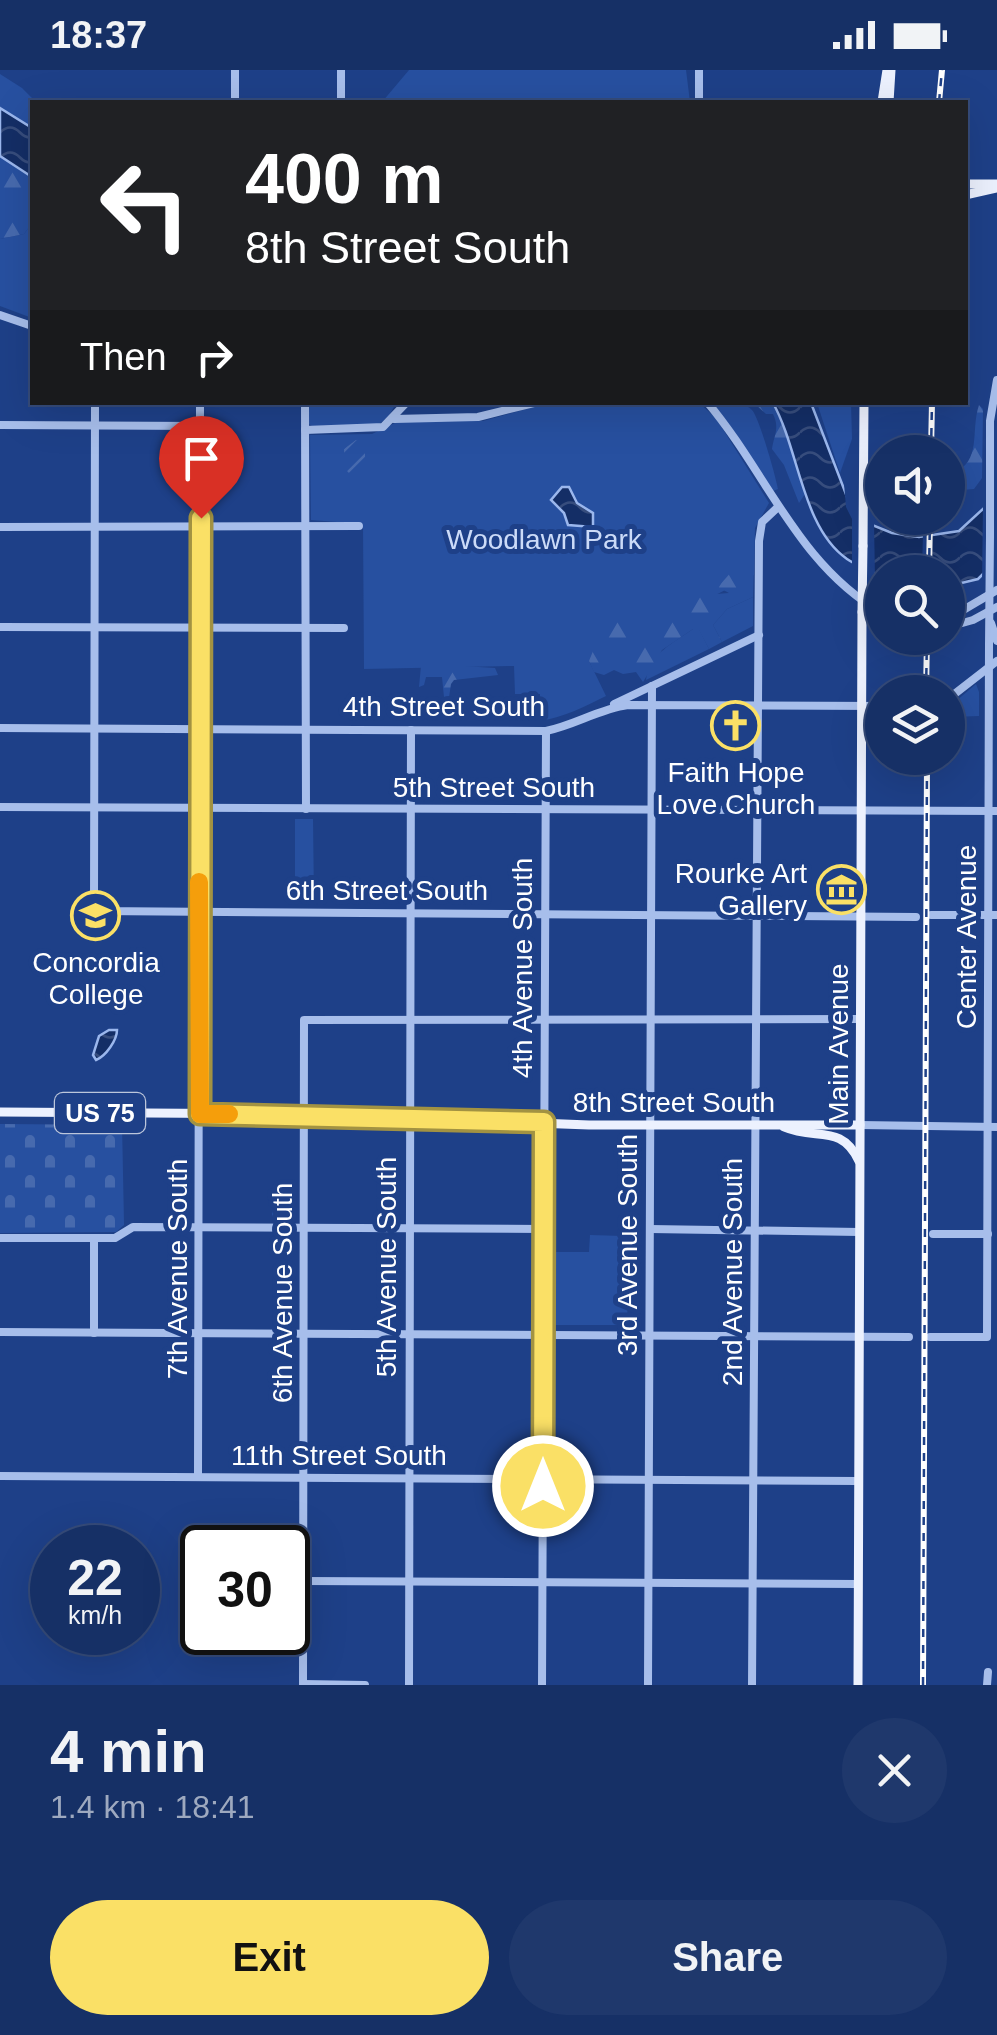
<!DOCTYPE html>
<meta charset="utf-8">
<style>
body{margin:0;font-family:Helvetica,sans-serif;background:#1f386c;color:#f1f3f6;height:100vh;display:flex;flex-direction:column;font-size:38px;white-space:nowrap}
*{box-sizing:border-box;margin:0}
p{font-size:32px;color:#9ea9bf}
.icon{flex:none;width:55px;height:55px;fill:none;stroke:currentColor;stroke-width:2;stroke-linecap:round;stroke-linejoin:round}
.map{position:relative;height:1615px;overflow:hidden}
.side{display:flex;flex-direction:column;background:#163066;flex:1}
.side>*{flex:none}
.banner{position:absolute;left:30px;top:30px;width:938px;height:305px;border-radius:0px;box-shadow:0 10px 40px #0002,0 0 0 2px #354b7a;background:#202124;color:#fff;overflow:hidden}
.fabs{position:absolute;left:865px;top:365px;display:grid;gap:20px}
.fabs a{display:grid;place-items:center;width:100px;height:100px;border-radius:50%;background:#163066;box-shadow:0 10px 40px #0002,0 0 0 2px #354b7a;font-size:50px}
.speed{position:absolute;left:30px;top:1455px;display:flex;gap:20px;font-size:50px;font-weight:700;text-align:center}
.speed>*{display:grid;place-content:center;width:130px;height:130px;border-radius:50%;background:#163066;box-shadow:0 10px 40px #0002,0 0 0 2px #354b7a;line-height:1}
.speed small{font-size:25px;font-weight:400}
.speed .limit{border:5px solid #111;border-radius:15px;background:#fff;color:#111}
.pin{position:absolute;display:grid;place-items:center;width:85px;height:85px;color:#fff;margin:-102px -42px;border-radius:50% 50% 50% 0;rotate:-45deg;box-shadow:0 0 10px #0007}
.pin .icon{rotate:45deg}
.me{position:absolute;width:110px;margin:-55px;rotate:0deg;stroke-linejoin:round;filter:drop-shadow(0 0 8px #0008)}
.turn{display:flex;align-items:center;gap:35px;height:210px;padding:0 50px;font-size:45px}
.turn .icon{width:130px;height:130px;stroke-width:2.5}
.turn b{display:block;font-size:70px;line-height:85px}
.then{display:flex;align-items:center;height:95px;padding:0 50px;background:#0003;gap:20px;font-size:38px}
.round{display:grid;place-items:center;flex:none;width:105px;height:105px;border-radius:52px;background:#1f386c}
.head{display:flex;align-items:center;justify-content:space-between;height:170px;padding:0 50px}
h1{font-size:60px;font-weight:600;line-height:75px}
.primary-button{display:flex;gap:20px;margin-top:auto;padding:20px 50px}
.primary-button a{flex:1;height:115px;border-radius:60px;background:#fae066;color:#111;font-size:40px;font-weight:600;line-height:115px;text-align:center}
.primary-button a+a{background:#1f386c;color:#f1f3f6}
.status{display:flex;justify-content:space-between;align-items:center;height:70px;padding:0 50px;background:#163066;direction:ltr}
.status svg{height:28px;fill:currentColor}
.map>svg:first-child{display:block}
.green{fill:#2750a0}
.forest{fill:url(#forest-firs)}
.cemetery{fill:url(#cemetery-stones)}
.garden{fill:url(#garden-furrows)}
.water{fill:url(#water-waves);stroke:#9bb7ed;stroke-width:2.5}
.pier{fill:#1e4088}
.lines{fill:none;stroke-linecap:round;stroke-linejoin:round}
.minor{stroke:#a7beeb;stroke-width:8}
.major{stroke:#ecf1fe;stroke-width:9}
.rail-casing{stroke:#fff;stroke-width:6}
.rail{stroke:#1e4088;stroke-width:2.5;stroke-dasharray:8;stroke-linecap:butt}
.minor-bridge{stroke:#a7beeb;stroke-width:8}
.major-bridge{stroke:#ecf1fe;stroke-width:9}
.route-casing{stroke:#a29242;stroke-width:25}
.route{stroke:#fae066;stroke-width:18}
.slow{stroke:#f59e0b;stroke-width:18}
.labels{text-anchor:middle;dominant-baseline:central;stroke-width:10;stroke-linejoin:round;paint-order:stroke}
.shield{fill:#1e4088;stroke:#bcc6db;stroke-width:2.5}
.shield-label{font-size:25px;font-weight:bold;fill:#fff}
.park-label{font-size:28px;fill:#ccdbf8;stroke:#1e4088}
.street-label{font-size:28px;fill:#fff;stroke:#1e4088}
.poi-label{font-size:28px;fill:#fff;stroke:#1e4088}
</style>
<div class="status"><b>18:37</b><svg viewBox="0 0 49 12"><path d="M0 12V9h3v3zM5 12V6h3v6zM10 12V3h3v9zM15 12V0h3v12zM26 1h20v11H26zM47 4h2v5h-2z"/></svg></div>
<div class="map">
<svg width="997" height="1615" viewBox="0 0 997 1615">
<defs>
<pattern id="forest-firs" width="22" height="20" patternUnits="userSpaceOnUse" patternTransform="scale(2.5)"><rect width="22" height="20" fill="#2750a0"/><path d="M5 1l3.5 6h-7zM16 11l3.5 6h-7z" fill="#476aae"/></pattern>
<pattern id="cemetery-stones" width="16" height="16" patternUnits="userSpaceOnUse" patternTransform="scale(2.5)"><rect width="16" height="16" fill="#2750a0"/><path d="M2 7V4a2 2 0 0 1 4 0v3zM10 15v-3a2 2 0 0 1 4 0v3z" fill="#476aae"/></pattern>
<pattern id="garden-furrows" width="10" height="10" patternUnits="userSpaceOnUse" patternTransform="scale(2.5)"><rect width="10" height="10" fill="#2750a0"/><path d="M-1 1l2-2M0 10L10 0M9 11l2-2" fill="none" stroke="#476aae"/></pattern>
<pattern id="water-waves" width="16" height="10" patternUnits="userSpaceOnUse" patternTransform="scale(2.5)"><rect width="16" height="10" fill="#142e66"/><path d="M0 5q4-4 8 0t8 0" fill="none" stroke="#374d7d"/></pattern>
</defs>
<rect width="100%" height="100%" fill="#1e4088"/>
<g class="green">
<path d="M409 0H686L690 32H382Z"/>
<path d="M0 4 22 18 36 32H32V58L0 38Z"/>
<path d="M32 153V248L0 236V169L24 164Z"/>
<path d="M309 333H396L389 346 378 355 312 356 309 354Z"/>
<path d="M548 333H699L716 348 769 433 755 458 754 505 589 591 606 626C584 637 564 647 540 651V624H515L514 596 364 599 363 454 311 450 310 365 372 364 399 351H483Z"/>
<path d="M711 333C723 333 743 331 752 340 759 347 776 407 778 419L773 421Z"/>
<path d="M817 333H851L852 369 840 403Z"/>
<path d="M753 527V556L722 572 713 555 727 539Z"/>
<path d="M693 559H699L709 579 646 610C649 583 674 573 693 559Z"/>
<path d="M976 614 979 622V646L952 647 949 637Z"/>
<path d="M295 749H313L314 832 295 833Z"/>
<path d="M273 1121H294V1147H272Z"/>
<path d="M590 1165 623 1166V1217L628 1218 627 1255H555L556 1182H589Z"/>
</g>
<g class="forest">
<path d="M0 86 32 107 29 123 32 153 24 164 0 169Z"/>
<path d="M754 333H773L794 382 805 424 799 433 784 395 772 379C774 365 780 358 773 344H766Z"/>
<path d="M979 335 983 339 982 408 974 419 961 420 951 415 952 404C983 391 970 361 979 335Z"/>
<path d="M746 494 754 495 753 527 727 539 713 555 722 572 709 579 699 560 693 559 662 580 643 612 636 602 623 604 614 600 604 605 594 602 589 591 604 554 620 548 644 555 655 554 704 525 729 523 718 517 733 500Z"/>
<path d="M428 594 495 598 498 605 454 610 451 614 446 647 442 607H426L424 615 419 617 421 596Z"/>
</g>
<path class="cemetery" d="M0 1054 122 1055 124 1155 116 1162 0 1163Z"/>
<path class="garden" d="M365 369V399L355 409 345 399 344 379 356 370Z"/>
<g class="water">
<path d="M0 38 32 58V107L0 86Z"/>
<path d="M773 333H811L849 432 867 453 892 463 919 467 959 461 997 426V490L978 509 949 516 948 502H882V507C871 501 857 496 847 489 802 458 799 379 773 333Z"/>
<path d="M562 417H569L577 433 593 443V457L568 455 564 443 551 430Z"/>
<path d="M109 960H117C117 970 106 986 96 990L93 985 99 966Z"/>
</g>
<g class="pier">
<path d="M843 402 853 429 874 450 875 509 852 498V449L846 437Z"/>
<path d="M997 421V497L982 512 983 434Z"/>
<path d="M932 460 931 502H922L923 462Z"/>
</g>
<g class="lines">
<g class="minor">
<path d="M699 0V32"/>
<path d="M235 32V0"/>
<path d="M341 32V0"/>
<path d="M0 245 32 256"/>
<path d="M95 332 94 834 97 841 916 847"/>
<path d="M305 332 306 739"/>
<path d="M707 332C767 403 798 495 882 543"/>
<path d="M394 349 478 347 538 332"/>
<path d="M0 355 200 356"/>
<path d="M305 360 383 357 407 332"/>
<path d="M0 457 359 456"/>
<path d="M990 466V351L997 310"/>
<path d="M948 549 997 520"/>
<path d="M991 553 997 571"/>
<path d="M0 557 344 558"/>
<path d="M948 557 973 550 997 537"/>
<path d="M948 629 997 591"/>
<path d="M614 634 759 565"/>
<path d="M0 658 546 661C575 655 599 639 628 635L882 636"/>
<path d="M0 737 997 741"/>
<path d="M931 845H997"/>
<path d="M860 1055 997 1057"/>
<path d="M650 1159 860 1162"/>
<path d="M933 1164H988"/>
<path d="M0 1168H115L133 1157 544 1159"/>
<path d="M94 1168V1263"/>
<path d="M0 1262 909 1267"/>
<path d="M930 1267H987L989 575"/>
<path d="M0 1406 858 1411"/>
<path d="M198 1407 200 332"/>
<path d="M304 1511 858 1514"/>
<path d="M303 1614 365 1615"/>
<path d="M303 1615 304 950 860 949"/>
<path d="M409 1615 411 660"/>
<path d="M542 1615 546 661"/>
<path d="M648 1615 652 616"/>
<path d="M752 1615 759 471 762 452 778 437"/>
<path d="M987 1615 988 1602"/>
</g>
<g class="major">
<path d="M882 32 887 0"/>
<path d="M889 32 891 0"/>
<path d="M965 114H997"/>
<path d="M965 125 997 118"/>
<path d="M863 476 864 332"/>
<path d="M0 1042 304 1044 589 1055H860"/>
<path d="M784 1057C816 1071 841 1053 859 1091"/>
<path d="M858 1615 862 542"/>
</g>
<defs>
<g id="rail">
<path d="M939 32 942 0"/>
<path d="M931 382 932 332"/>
<path d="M929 502 930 448"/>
<path d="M926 622 927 568"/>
<path d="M923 1615 927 688"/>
</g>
</defs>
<use href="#rail" class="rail-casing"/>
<use href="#rail" class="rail"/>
<path class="minor-bridge" d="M989 575 990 466"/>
<path class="major-bridge" d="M862 542 863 476"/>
</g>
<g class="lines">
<defs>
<path id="route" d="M201 448 200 1044 544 1052 543 1416"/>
</defs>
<use href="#route" class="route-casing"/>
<use href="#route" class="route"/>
<path class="slow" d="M199 812 200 1044H229"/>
</g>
<defs>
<symbol id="church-ring" viewBox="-11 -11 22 22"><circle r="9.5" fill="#1e4088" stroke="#fae066" stroke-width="1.5"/><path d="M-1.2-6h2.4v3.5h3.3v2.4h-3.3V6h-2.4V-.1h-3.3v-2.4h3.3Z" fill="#fae066"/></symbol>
<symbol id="museum-ring" viewBox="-11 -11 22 22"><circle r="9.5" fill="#1e4088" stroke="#fae066" stroke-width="1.5"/><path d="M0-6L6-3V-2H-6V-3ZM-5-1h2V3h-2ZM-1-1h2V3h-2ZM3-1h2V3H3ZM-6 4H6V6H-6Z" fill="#fae066"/></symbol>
<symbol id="university-ring" viewBox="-11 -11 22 22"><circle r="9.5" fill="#1e4088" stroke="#fae066" stroke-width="1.5"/><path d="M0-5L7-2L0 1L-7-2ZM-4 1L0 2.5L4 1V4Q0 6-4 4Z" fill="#fae066"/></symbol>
</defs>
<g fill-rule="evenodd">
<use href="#church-ring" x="708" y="628" width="55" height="55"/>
<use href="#museum-ring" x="814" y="792" width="55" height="55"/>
<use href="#university-ring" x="68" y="818" width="55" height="55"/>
</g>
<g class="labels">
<rect class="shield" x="55" y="1023" width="90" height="40" rx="8"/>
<g class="shield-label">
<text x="100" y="1043">US 75</text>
</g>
<g class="park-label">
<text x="544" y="469">Woodlawn Park</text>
</g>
<g class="street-label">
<text x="444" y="636">4th Street South</text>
<text x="494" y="717">5th Street South</text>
<text x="387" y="820">6th Street South</text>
<text transform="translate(966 867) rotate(-90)">Center Avenue</text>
<text transform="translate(522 898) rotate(-90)">4th Avenue South</text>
<text transform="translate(838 974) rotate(-90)">Main Avenue</text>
<text x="674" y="1032">8th Street South</text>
<text transform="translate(627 1175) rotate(-90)">3rd Avenue South</text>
<text transform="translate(386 1197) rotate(-90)">5th Avenue South</text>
<text transform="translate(177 1199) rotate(-90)">7th Avenue South</text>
<text transform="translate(732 1202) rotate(-90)">2nd Avenue South</text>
<text transform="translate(282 1223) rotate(-90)">6th Avenue South</text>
<text x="339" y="1385">11th Street South</text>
</g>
<g class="poi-label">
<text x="736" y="702">Faith Hope<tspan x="736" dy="32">Love Church</tspan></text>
<text x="807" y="803" text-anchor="end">Rourke Art<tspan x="807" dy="32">Gallery</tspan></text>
<text x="96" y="892">Concordia<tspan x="96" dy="32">College</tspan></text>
</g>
</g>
</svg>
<div class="fabs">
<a><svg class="icon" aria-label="sound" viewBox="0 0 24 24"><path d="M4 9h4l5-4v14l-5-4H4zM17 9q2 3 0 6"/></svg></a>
<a><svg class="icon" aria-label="search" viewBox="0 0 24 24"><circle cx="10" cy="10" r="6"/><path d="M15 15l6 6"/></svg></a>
<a><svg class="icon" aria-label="layers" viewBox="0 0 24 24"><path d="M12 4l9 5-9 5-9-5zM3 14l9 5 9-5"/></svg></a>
</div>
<div class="speed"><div>22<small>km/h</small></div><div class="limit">30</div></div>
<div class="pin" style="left:201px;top:448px;background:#d93025"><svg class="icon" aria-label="arrive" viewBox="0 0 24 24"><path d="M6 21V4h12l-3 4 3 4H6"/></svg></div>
<svg class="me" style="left:543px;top:1416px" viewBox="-20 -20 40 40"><circle r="17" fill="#fae066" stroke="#fff" stroke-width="3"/><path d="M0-11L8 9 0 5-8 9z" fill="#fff"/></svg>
<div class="banner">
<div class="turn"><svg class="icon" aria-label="left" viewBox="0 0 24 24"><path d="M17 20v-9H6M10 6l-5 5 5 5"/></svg><div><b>400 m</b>8th Street South</div></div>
<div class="then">Then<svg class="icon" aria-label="right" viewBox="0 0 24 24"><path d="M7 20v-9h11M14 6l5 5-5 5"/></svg></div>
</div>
</div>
<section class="side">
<div class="head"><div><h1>4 min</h1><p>1.4 km · 18:41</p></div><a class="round"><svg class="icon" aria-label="close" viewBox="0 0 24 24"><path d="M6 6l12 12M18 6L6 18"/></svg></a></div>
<div class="primary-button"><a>Exit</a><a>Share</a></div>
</section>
